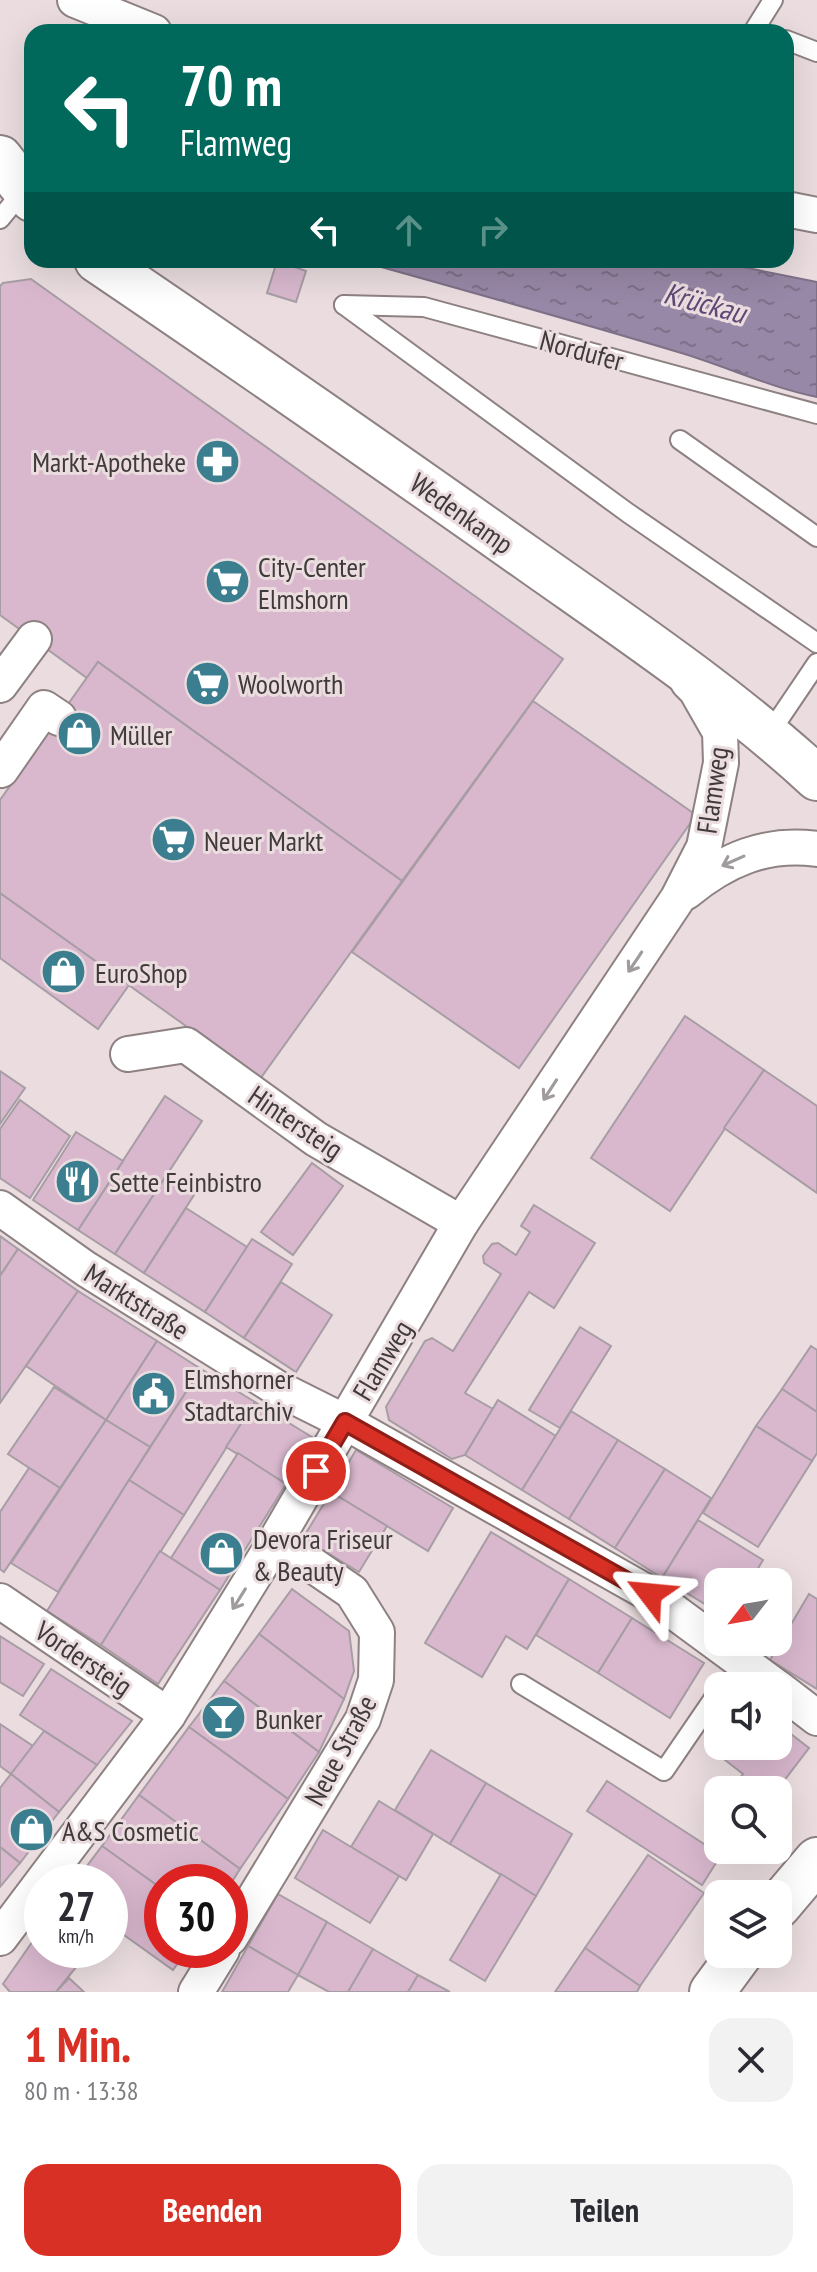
<!DOCTYPE html>
<html lang="de">
<meta charset="utf-8">
<style>
body{margin:0;font-family:"PT Sans Narrow",sans-serif;background:#f2f2f3;color:#2b2b33;height:100vh;display:flex;flex-direction:column;font-size:30px;white-space:nowrap}
*{box-sizing:border-box;margin:0}
p{font-size:26px;color:#7c7c81}
.icon{flex:none;width:44px;height:44px;fill:none;stroke:currentColor;stroke-width:2;stroke-linecap:round;stroke-linejoin:round}
.map{position:relative;height:1992px;overflow:hidden}
.sheet{display:flex;flex-direction:column;background:#fff;flex:1}
.sheet>*{flex:none}
.hud{position:absolute;left:24px;top:24px;width:770px;height:244px;border-radius:24px;box-shadow:0 8px 32px #0002;background:#00695c;color:#fff;overflow:hidden}
.needle{width:52px;rotate:239deg}
.buttons{position:absolute;left:704px;top:1568px;display:grid;gap:16px}
.buttons a{display:grid;place-items:center;width:88px;height:88px;border-radius:16px;background:#fff;box-shadow:0 8px 32px #0002;font-size:40px}
.speed{position:absolute;left:24px;top:1864px;display:flex;gap:16px;font-size:40px;font-weight:700;text-align:center}
.speed>*{display:grid;place-content:center;width:104px;height:104px;border-radius:50%;background:#fff;box-shadow:0 8px 32px #0002;line-height:1}
.speed small{font-size:20px;font-weight:400}
.speed .limit{border:12px solid #d22;background:#fff;color:#111}
.pin{position:absolute;display:grid;place-items:center;width:68px;height:68px;color:#fff;margin:-34px;border:4px solid #fff;border-radius:50%;box-shadow:0 2px 8px #0007}
.me{position:absolute;width:88px;margin:-44px;rotate:299deg;stroke-linejoin:round;filter:drop-shadow(0 0 6px #0008)}
.turn{display:flex;align-items:center;gap:28px;height:168px;padding:0 24px;font-size:36px}
.turn .icon{width:104px;height:104px;stroke-width:2.5}
.turn b{display:block;font-size:56px;line-height:68px}
.lanes{display:flex;align-items:center;height:76px;padding:0 24px;background:#0003;justify-content:center;gap:40px;direction:ltr}
.lanes .off{opacity:.35}
.round{display:grid;place-items:center;flex:none;width:84px;height:84px;border-radius:24px;background:#f2f2f3}
.headline{display:flex;align-items:center;justify-content:space-between;height:136px;padding:0 24px}
h1{font-size:48px;font-weight:700;line-height:60px;color:#d93025}
.button{display:flex;gap:16px;margin-top:auto;padding:16px 24px}
.button a{flex:1;height:92px;border-radius:24px;background:#d93025;color:#fff;font-size:32px;font-weight:700;line-height:92px;text-align:center}
.button a+a{background:#f2f2f3;color:#2b2b33}
.map>svg:first-child{display:block}
.water{fill:url(#water-ripples);stroke:#7e7187;stroke-width:2}
.pier{fill:#ebdddf}
.building{fill:#d9b8ce;stroke:#a79da4;stroke-width:2}
.lines{fill:none;stroke-linecap:round;stroke-linejoin:round}
.lane-casing{stroke:#8d8182;stroke-width:22}
.street-casing{stroke:#8d8182;stroke-width:38}
.secondary-casing{stroke:#8d8182;stroke-width:48}
.lane{stroke:#fff;stroke-width:18}
.street{stroke:#fff;stroke-width:34}
.secondary{stroke:#fff;stroke-width:44}
.oneway{stroke:#a09c9d}
.route-casing{stroke:#8d1f18;stroke-width:20}
.route{stroke:#d93025;stroke-width:14}
.labels{text-anchor:middle;dominant-baseline:central;stroke-width:6;stroke-linejoin:round;paint-order:stroke}
.street-label{font-size:28px;fill:#403a3b;stroke:#ebdddf}
.poi-label{font-size:28px;fill:#403a3b;stroke:#ebdddf;text-anchor:start}
.water-label{font-size:30px;font-style:italic;fill:#604875;stroke:#ebdddf}
</style>
<div class="map">
<svg width="817" height="1992" viewBox="0 0 817 1992">
<defs>
<pattern id="water-ripples" width="26" height="14" patternUnits="userSpaceOnUse" patternTransform="scale(2)"><rect width="26" height="14" fill="#9888a7"/><path d="M2 4q2-2 4 0t4 0M15 11q2-2 4 0t4 0" fill="none" stroke="#7d7089"/></pattern>
</defs>
<rect width="100%" height="100%" fill="#ebdddf"/>
<path class="water" d="M356 260H708L817 282V397C768 387 726 366 678 352 571 320 464 290 356 260Z"/>
<path class="pier" d="M14 99 32 119V185H0V102Z"/>
<g class="building">
<path d="M277 261 306 271 296 302 267 293Z"/>
<path d="M31 279 563 659 402 881 98 662 87 678 0 615V286L3 283Z"/>
<path d="M98 662 402 881 260 1079 0 893V800Z"/>
<path d="M533 701 696 815 519 1068 352 952Z"/>
<path d="M0 893 129 985 98 1029 0 958Z"/>
<path d="M685 1016 764 1070 670 1211 591 1158Z"/>
<path d="M764 1070 817 1106V1193L724 1128Z"/>
<path d="M0 1071 25 1088 0 1124Z"/>
<path d="M165 1096 202 1121 115 1254 78 1230Z"/>
<path d="M20 1100 70 1136 30 1198 0 1178V1129Z"/>
<path d="M76 1132 123 1161 78 1230 33 1200Z"/>
<path d="M312 1163 343 1186 293 1255 261 1232Z"/>
<path d="M166 1176 194 1195 144 1273 115 1254Z"/>
<path d="M534 1205 595 1243 554 1308 529 1292 465 1393 493 1409 465 1455 452 1459 389 1420 386 1407 425 1341 432 1338 453 1351 501 1274 484 1263 483 1256 492 1244 498 1243 516 1255 530 1232 521 1226Z"/>
<path d="M186 1208 247 1247 205 1312 144 1273Z"/>
<path d="M0 1236 18 1249 0 1276Z"/>
<path d="M252 1239 292 1264 244 1338 205 1312Z"/>
<path d="M18 1249 78 1291 0 1403V1276Z"/>
<path d="M281 1282 332 1315 296 1372 244 1338Z"/>
<path d="M78 1291 157 1341 106 1420 26 1366Z"/>
<path d="M580 1327 611 1346 560 1428 529 1410Z"/>
<path d="M157 1341 201 1369 150 1447 106 1420Z"/>
<path d="M811 1346 817 1350V1412L782 1389Z"/>
<path d="M201 1369 255 1402 184 1515 129 1480Z"/>
<path d="M54 1387 106 1420 60 1488 8 1454Z"/>
<path d="M782 1389 817 1412V1453L812 1461 756 1426Z"/>
<path d="M498 1400 556 1436 522 1490 465 1455Z"/>
<path d="M255 1402 315 1439 286 1484 226 1447Z"/>
<path d="M571 1411 618 1440 569 1519 522 1490Z"/>
<path d="M106 1420 150 1447 58 1592 11 1563Z"/>
<path d="M756 1426 812 1461 758 1547 703 1513Z"/>
<path d="M618 1440 665 1469 615 1548 569 1519Z"/>
<path d="M356 1450 453 1508 428 1551 331 1492Z"/>
<path d="M238 1453 286 1484 220 1590 171 1558Z"/>
<path d="M29 1468 60 1488 4 1572 0 1569V1512Z"/>
<path d="M665 1469 711 1498 662 1578 615 1548Z"/>
<path d="M129 1480 184 1515 101 1645 47 1611Z"/>
<path d="M331 1492 387 1526 359 1572 303 1538Z"/>
<path d="M698 1520 763 1560 750 1582H718V1612L662 1578Z"/>
<path d="M491 1532 569 1579 527 1649 506 1636 482 1677 425 1643Z"/>
<path d="M160 1551 220 1590 158 1684 101 1645Z"/>
<path d="M569 1579 632 1618 598 1673 536 1635Z"/>
<path d="M292 1589 349 1631 354 1671 344 1699 259 1634Z"/>
<path d="M809 1594 817 1599V1689L770 1660Z"/>
<path d="M632 1618 704 1663 670 1718 598 1673Z"/>
<path d="M259 1634 344 1699 319 1752 224 1681Z"/>
<path d="M0 1636 44 1664 23 1696 0 1682Z"/>
<path d="M51 1669 132 1721 97 1765 20 1715Z"/>
<path d="M224 1681 319 1752 288 1799 189 1727Z"/>
<path d="M0 1724 33 1746 11 1774 0 1766Z"/>
<path d="M778 1724 809 1748 777 1790H731L743 1774 716 1753 718 1746H778Z"/>
<path d="M189 1727 288 1799 240 1869 139 1795Z"/>
<path d="M44 1731 97 1765 59 1812 11 1774Z"/>
<path d="M431 1750 486 1783 450 1844 395 1810Z"/>
<path d="M11 1774 59 1812 20 1863 0 1847V1788Z"/>
<path d="M607 1781 721 1855 702 1885 587 1811Z"/>
<path d="M486 1783 572 1834 536 1896 450 1844Z"/>
<path d="M139 1795 240 1869 230 1885V1882H162V1889L102 1846Z"/>
<path d="M379 1801 433 1834 406 1880 351 1847Z"/>
<path d="M323 1830 399 1876 370 1923 295 1878Z"/>
<path d="M102 1846 162 1889V1950H187L173 1970 110 1925V1882H75Z"/>
<path d="M0 1847 20 1863 0 1887Z"/>
<path d="M648 1855 704 1893 640 1986 585 1948Z"/>
<path d="M501 1874 536 1896 485 1981 450 1960Z"/>
<path d="M278 1894 327 1922 298 1975 248 1946Z"/>
<path d="M327 1922 373 1949 348 1992H329L298 1975Z"/>
<path d="M42 1928V1950H90L56 1992H10L3 1984Z"/>
<path d="M248 1946 298 1975 288 1992H222Z"/>
<path d="M585 1948 640 1986 637 1992H555Z"/>
<path d="M373 1949 418 1975 408 1992H348Z"/>
<path d="M418 1975 450 1992H408Z"/>
<path d="M69 1978 84 1992H56Z"/>
</g>
<g class="lines">
<defs>
<g id="lane">
<path d="M753 32 773 0"/>
<path d="M786 40 817 52"/>
<path d="M0 219 23 191"/>
<path d="M344 305 628 513 817 643"/>
<path d="M344 305 424 307 817 414"/>
<path d="M680 440 817 537"/>
<path d="M769 734 817 663"/>
<path d="M521 1684 664 1771 718 1692"/>
</g>
<g id="street">
<path d="M75 0 154 32"/>
<path d="M786 209 817 215"/>
<path d="M0 685 34 639"/>
<path d="M1 770 44 708 59 718"/>
<path d="M686 892C725 860 765 842 817 849"/>
<path d="M128 1054 186 1045 316 1139 461 1223"/>
<path d="M0 1208 86 1269 277 1388 345 1422 650 1594 775 1686"/>
<path d="M0 1601 168 1715"/>
<path d="M778 1688 817 1718"/>
<path d="M0 1938 168 1715 276 1540 461 1223 678 898 704 847 721 763 720 732 696 690 688 682"/>
<path d="M230 1938 363 1719 376 1680 377 1632 352 1592 276 1540"/>
<path d="M196 1992 222 1950"/>
</g>
<g id="secondary">
<path d="M0 158 32 199"/>
<path d="M97 260C242 358 384 457 527 558 626 628 728 696 817 778"/>
<path d="M778 1906 817 1860"/>
<path d="M712 1992 740 1954"/>
</g>
</defs>
<use href="#lane" class="lane-casing"/>
<use href="#street" class="street-casing"/>
<use href="#secondary" class="secondary-casing"/>
<use href="#lane" class="lane"/>
<use href="#street" class="street"/>
<use href="#secondary" class="secondary"/>
</g>
<defs><path id="oneway-shaft" d="M-6 0H5M1.5-3L5.5 0L1.5 3" fill="none" stroke-width="1.6" stroke-linecap="round" stroke-linejoin="round" transform="scale(2)"/></defs>
<g class="oneway">
<use href="#oneway-shaft" transform="translate(733 861) rotate(156)"/>
<use href="#oneway-shaft" transform="translate(635 962) rotate(124)"/>
<use href="#oneway-shaft" transform="translate(550 1090) rotate(123)"/>
<use href="#oneway-shaft" transform="translate(239 1599) rotate(122)"/>
</g>
<g class="lines">
<defs>
<path id="route" d="M316 1471 345 1422 650 1594"/>
</defs>
<use href="#route" class="route-casing"/>
<use href="#route" class="route"/>
</g>
<defs>
<symbol id="pharmacy-disc" viewBox="-11 -11 22 22"><circle r="9.5" fill="#3b7e8f" stroke="#ebdddf"/><path d="M-2-6h4v4h4v4h-4v4h-4v-4h-4v-4h4Z" fill="#fff"/></symbol>
<symbol id="supermarket-disc" viewBox="-11 -11 22 22"><circle r="9.5" fill="#3b7e8f" stroke="#ebdddf"/><path d="M-6-5.5h2.5l.6 2H6L4.5 2H-2.5L-4.4-4H-6ZM-1.5 3.2a1.3 1.3 0 1 0 .1 0ZM3 3.2a1.3 1.3 0 1 0 .1 0Z" fill="#fff"/></symbol>
<symbol id="shop-disc" viewBox="-11 -11 22 22"><circle r="9.5" fill="#3b7e8f" stroke="#ebdddf"/><path d="M-5-2.5h2.3a2.7 3.5 0 0 1 5.4 0H5L5.5 6h-11ZM-1.5-2.5h3a1.5 2.3 0 0 0-3 0Z" fill="#fff"/></symbol>
<symbol id="restaurant-disc" viewBox="-11 -11 22 22"><circle r="9.5" fill="#3b7e8f" stroke="#ebdddf"/><path d="M-5-6h1v4h1v-4h1v4h1v-4h1v5L-1.5 .5V6h-2V.5L-5-1ZM5-6V6H3V1.5H1.5Q1.5-4 5-6Z" fill="#fff"/></symbol>
<symbol id="civic-disc" viewBox="-11 -11 22 22"><circle r="9.5" fill="#3b7e8f" stroke="#ebdddf"/><path d="M-.6-6.5H3V-4.5H.6V-3L4-1V1h2V6H-6V1h2V-1L-.6-3ZM-1.2 2.5V6h2.4V2.5Z" fill="#fff"/></symbol>
<symbol id="bar-disc" viewBox="-11 -11 22 22"><circle r="9.5" fill="#3b7e8f" stroke="#ebdddf"/><path d="M-6-5H6L.8 .8V4.5H3.5V6h-7V4.5H-.8V.8Z" fill="#fff"/></symbol>
</defs>
<g fill-rule="evenodd">
<use href="#pharmacy-disc" x="192" y="436" width="51" height="51"/>
<use href="#supermarket-disc" x="202" y="556" width="51" height="51"/>
<use href="#supermarket-disc" x="182" y="658" width="51" height="51"/>
<use href="#shop-disc" x="54" y="708" width="51" height="51"/>
<use href="#supermarket-disc" x="148" y="814" width="51" height="51"/>
<use href="#shop-disc" x="38" y="946" width="51" height="51"/>
<use href="#restaurant-disc" x="52" y="1156" width="51" height="51"/>
<use href="#civic-disc" x="128" y="1368" width="51" height="51"/>
<use href="#shop-disc" x="196" y="1528" width="51" height="51"/>
<use href="#bar-disc" x="198" y="1692" width="51" height="51"/>
<use href="#shop-disc" x="6" y="1804" width="51" height="51"/>
</g>
<g class="labels">
<g class="street-label">
<text transform="translate(582 350) rotate(15)">Nordufer</text>
<text transform="translate(462 513) rotate(35)">Wedenkamp</text>
<text transform="translate(712 790) rotate(-82)">Flamweg</text>
<text transform="translate(296 1122) rotate(34)">Hintersteig</text>
<text transform="translate(137 1301) rotate(32)">Marktstraße</text>
<text transform="translate(382 1360) rotate(-59)">Flamweg</text>
<text transform="translate(84 1658) rotate(34)">Vordersteig</text>
<text transform="translate(340 1750) rotate(-62)">Neue Straße</text>
</g>
<g class="poi-label">
<text x="186" y="461" text-anchor="end">Markt-Apotheke</text>
<text x="258" y="566">City-Center<tspan x="258" dy="32">Elmshorn</tspan></text>
<text x="238" y="683">Woolworth</text>
<text x="110" y="734">Müller</text>
<text x="204" y="840">Neuer Markt</text>
<text x="95" y="972">EuroShop</text>
<text x="109" y="1181">Sette Feinbistro</text>
<text x="184" y="1378">Elmshorner<tspan x="184" dy="32">Stadtarchiv</tspan></text>
<text x="253" y="1538">Devora Friseur<tspan x="253" dy="32">&amp; Beauty</tspan></text>
<text x="255" y="1718">Bunker</text>
<text x="62" y="1830">A&amp;S Cosmetic</text>
</g>
<g class="water-label">
<text transform="translate(705 302) rotate(15)">Krückau</text>
</g>
</g>
</svg>
<div class="buttons">
<a><svg class="needle" viewBox="-14 -14 28 28"><path d="M0-13l5 13h-10z" fill="#e53935"/><path d="M0 13l5-13h-10z" fill="#7c7c81"/></svg></a>
<a><svg class="icon" aria-label="sound" viewBox="0 0 24 24"><path d="M4 9h4l5-4v14l-5-4H4zM17 9q2 3 0 6"/></svg></a>
<a><svg class="icon" aria-label="search" viewBox="0 0 24 24"><circle cx="10" cy="10" r="6"/><path d="M15 15l6 6"/></svg></a>
<a><svg class="icon" aria-label="layers" viewBox="0 0 24 24"><path d="M12 4l9 5-9 5-9-5zM3 14l9 5 9-5"/></svg></a>
</div>
<div class="speed"><div>27<small>km/h</small></div><div class="limit">30</div></div>
<div class="pin" style="left:316px;top:1471px;background:#d93025"><svg class="icon" aria-label="arrive" viewBox="0 0 24 24"><path d="M6 21V4h12l-3 4 3 4H6"/></svg></div>
<svg class="me" style="left:650px;top:1594px" viewBox="-20 -20 40 40"><path d="M0-17L14 15 0 8-14 15z" fill="#d93025" stroke="#fff" stroke-width="4"/></svg>
<div class="hud">
<div class="turn"><svg class="icon" aria-label="left" viewBox="0 0 24 24"><path d="M17 20v-9H6M10 6l-5 5 5 5"/></svg><div><b>70 m</b>Flamweg</div></div>
<div class="lanes"><svg class="icon" aria-label="left" viewBox="0 0 24 24"><path d="M17 20v-9H6M10 6l-5 5 5 5"/></svg><svg class="icon off" aria-label="ahead" viewBox="0 0 24 24"><path d="M12 20V5M6 11l6-6 6 6"/></svg><svg class="icon off" aria-label="right" viewBox="0 0 24 24"><path d="M7 20v-9h11M14 6l5 5-5 5"/></svg></div>
</div>
</div>
<section class="sheet">
<div class="headline"><div><h1>1 Min.</h1><p>80 m · 13:38</p></div><a class="round"><svg class="icon" aria-label="close" viewBox="0 0 24 24"><path d="M6 6l12 12M18 6L6 18"/></svg></a></div>
<div class="button"><a>Beenden</a><a>Teilen</a></div>
</section>
